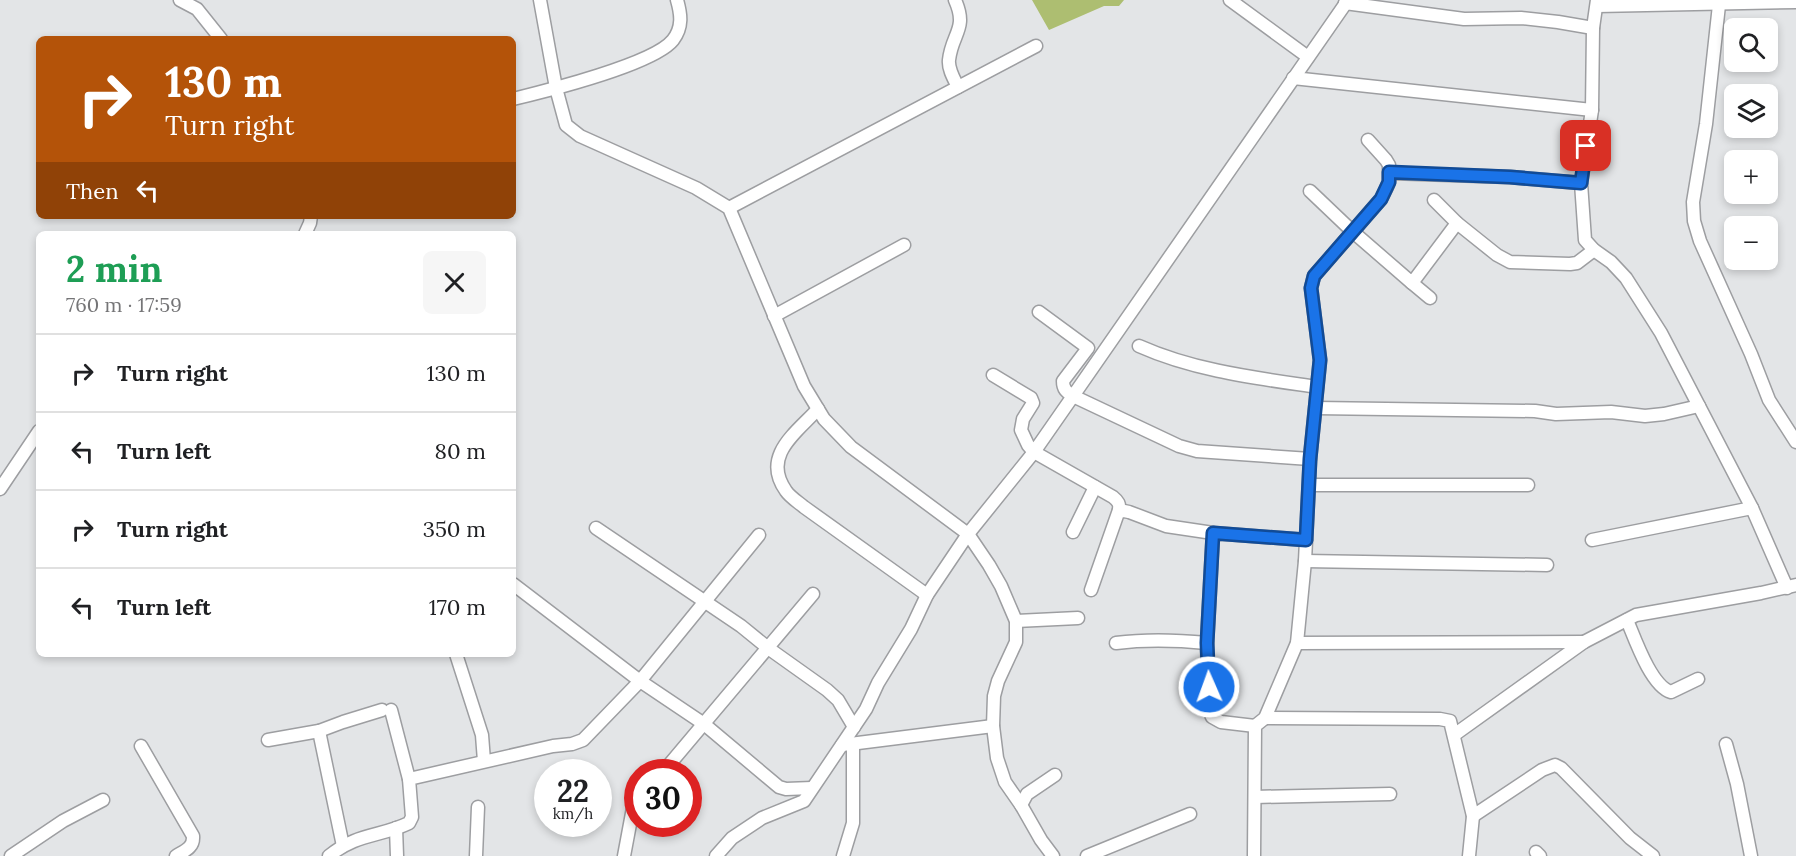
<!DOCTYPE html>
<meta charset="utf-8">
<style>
body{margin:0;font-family:Lora,serif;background:#f6f6f6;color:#202124;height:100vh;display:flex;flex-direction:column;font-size:22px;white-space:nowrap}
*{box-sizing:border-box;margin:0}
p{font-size:20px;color:#757577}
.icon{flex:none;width:33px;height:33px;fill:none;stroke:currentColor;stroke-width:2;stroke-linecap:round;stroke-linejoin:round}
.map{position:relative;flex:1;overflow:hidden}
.details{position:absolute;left:36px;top:231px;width:480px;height:426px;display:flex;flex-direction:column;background:#fff;border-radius:9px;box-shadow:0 3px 9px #0003}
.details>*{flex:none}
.hud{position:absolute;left:36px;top:36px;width:480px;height:183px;border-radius:9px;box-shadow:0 3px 9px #0003;background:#b45309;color:#fff;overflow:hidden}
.controls{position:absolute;left:1724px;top:18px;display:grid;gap:12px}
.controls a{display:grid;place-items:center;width:54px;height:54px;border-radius:9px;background:#fff;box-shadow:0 3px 9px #0003;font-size:30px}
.speed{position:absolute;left:534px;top:759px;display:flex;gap:12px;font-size:30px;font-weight:700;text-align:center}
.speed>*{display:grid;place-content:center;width:78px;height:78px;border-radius:50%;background:#fff;box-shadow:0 3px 9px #0003;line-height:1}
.speed small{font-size:15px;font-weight:400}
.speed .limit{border:9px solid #d22;background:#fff;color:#111}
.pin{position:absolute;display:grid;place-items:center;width:51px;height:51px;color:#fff;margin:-26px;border-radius:12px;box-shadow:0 3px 9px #0006}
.me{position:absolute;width:66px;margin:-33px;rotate:358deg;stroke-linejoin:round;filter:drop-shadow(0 0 4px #0008)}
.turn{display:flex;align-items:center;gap:21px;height:126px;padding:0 30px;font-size:27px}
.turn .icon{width:78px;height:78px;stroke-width:2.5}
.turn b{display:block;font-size:42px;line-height:51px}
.then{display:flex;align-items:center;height:57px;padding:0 30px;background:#0003;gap:12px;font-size:22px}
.round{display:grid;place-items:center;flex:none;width:63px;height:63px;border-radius:9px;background:#f6f6f6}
.head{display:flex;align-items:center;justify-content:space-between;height:102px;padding:0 30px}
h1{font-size:36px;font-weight:700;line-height:45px;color:#1e9e55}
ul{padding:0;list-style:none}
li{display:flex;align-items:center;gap:18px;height:78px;padding:0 30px;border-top:2px solid #e0e0e0}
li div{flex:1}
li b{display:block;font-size:22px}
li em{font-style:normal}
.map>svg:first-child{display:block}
.forest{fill:#adbe71}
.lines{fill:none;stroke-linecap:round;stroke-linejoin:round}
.minor-casing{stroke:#9d9ea1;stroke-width:15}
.minor{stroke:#fff;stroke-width:12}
.route-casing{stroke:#114b97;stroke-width:15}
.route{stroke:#1a73e8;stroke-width:10}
</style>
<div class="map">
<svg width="1796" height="856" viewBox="0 0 1796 856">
<rect width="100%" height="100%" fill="#e3e5e7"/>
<path class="forest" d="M1032 0H1124L1119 6H1104L1049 30Z"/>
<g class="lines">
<defs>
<g id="minor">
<path d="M180 0 197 9 221 39"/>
<path d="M540 0 556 88 566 125 580 136 696 188 729 208 804 386 824 419 851 447 968 534 989 565 1001 586 1016 621V642L998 681 994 696 993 726 997 758 1005 782 1021 805 1041 840 1053 856"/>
<path d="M955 0C968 29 952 33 949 60 948 69 954 79 958 87"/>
<path d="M1230 0 1308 57"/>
<path d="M1597 0 1593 28 1592 110 1581 183 1585 240 1594 250 1611 262 1626 278 1661 333 1752 508 1787 588"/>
<path d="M1345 3 1464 19 1521 18 1558 22 1593 28"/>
<path d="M1719 5 1706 124 1693 202 1694 221 1700 241 1751 354 1769 400 1796 442"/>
<path d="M1597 6 1796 2"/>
<path d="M1293 78 1592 110"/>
<path d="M513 99C546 91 654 64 673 40 683 27 681 14 677 0"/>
<path d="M1390 173 1510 177 1581 183"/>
<path d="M1310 191 1352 231 1412 283 1457 223"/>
<path d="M1434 200 1457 223 1497 255 1510 262 1570 264 1577 263 1594 250"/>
<path d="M729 208 1036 46"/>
<path d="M305 234 310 223 311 216"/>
<path d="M1412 283 1430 298"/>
<path d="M1039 312 1088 348 1063 381C1063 390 1067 392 1073 396L1179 446 1197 451 1310 459"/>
<path d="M774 316 904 245"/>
<path d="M1139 346C1195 371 1256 378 1317 387"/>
<path d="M993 375 1031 398 1033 403 1023 419 1021 430 1028 445 1034 452 1113 497C1118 501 1120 504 1119 510"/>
<path d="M1316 408 1535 411 1556 414 1611 412 1645 416 1664 414 1699 406"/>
<path d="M818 409C796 433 761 456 786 491 790 497 798 502 804 507L927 595"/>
<path d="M1309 485H1528"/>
<path d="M0 489 39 431"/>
<path d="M596 528 741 626 768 648 827 690 838 700 854 727"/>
<path d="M1073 532 1095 487"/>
<path d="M1592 540 1752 508"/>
<path d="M1305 561 1547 565"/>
<path d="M513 584 640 681 704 724 779 787 786 789 812 788"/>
<path d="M1091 590 1119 510 1129 512 1166 526 1213 533"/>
<path d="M1627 620C1635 639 1651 686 1671 692L1698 679"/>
<path d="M1016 621 1078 618"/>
<path d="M1116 643C1147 639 1176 640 1207 643"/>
<path d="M1297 643 1584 642"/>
<path d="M456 654 482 735 484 761"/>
<path d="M391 710 409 779"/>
<path d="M1265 718 1440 719 1450 721 1473 816 1469 856"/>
<path d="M1255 726 1221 722 1212 717 1209 709 1207 643 1213 533 1306 540"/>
<path d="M319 731 343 846"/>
<path d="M1454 735 1584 642 1636 615 1761 593 1796 585"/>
<path d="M268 740 319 731 343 722 382 710"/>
<path d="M1726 744 1737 784 1751 856"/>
<path d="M842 745 993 726"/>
<path d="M141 746 193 836C194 848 184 851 176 856"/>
<path d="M663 772 813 594"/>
<path d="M1255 797 1390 794"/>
<path d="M1021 805 1027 794 1055 775"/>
<path d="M1473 816 1542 770 1555 765 1561 768 1630 838 1653 856"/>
<path d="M396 828 397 856"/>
<path d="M1536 852 1540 856"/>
<path d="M11 856 63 821 103 800"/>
<path d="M329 856C357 833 380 837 409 823L412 817 409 779 553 746 572 744 583 740 640 681 759 535"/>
<path d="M476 856 478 807"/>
<path d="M624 856 633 808 638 803"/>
<path d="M716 856 732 838 762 818 804 801 866 709 878 683 911 629 927 595 968 534 1034 452 1073 396 1348 0"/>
<path d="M843 856 853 823V744"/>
<path d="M1087 856 1190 814"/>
<path d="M1254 856 1255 726 1265 718 1297 643 1305 561 1310 459 1320 360 1311 288 1314 276 1381 199 1386 189 1389 182V165L1386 160 1368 140"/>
</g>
</defs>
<use href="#minor" class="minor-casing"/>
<use href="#minor" class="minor"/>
</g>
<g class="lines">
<defs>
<path id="route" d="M1209 687 1207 643 1213 533 1306 540 1310 459 1320 360 1311 288 1314 276 1381 199 1389 182V172L1510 177 1581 183 1586 146"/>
</defs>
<use href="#route" class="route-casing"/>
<use href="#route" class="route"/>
</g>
</svg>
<div class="controls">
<a><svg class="icon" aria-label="search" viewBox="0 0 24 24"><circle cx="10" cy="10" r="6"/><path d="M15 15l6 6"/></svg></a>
<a><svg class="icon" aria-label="layers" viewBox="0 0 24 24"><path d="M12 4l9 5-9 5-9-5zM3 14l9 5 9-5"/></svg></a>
<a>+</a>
<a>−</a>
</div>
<div class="speed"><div>22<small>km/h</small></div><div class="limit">30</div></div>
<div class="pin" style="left:1586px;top:146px;background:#d93025"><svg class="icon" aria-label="arrive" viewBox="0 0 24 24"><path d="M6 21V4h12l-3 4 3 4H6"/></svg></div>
<svg class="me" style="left:1209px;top:687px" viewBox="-20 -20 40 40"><circle r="17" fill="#1a73e8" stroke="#fff" stroke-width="3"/><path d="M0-11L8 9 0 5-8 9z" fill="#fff"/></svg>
<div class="hud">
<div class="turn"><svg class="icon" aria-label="right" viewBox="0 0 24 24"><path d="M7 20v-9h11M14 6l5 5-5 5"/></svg><div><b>130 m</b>Turn right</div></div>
<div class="then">Then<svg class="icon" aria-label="left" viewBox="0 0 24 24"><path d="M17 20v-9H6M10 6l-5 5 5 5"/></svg></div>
</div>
<section class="details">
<div class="head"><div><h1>2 min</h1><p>760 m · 17:59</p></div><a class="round"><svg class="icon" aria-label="close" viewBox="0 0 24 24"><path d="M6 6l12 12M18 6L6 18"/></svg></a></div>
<ul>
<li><svg class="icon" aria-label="right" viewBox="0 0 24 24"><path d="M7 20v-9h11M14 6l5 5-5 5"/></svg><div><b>Turn right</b></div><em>130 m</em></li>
<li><svg class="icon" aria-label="left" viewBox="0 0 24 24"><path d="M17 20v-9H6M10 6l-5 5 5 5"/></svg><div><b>Turn left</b></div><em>80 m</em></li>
<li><svg class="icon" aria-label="right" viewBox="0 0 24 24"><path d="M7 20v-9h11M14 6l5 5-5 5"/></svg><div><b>Turn right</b></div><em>350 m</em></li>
<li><svg class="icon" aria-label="left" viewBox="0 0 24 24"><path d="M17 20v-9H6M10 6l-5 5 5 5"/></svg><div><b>Turn left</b></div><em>170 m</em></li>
</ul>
</section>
</div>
